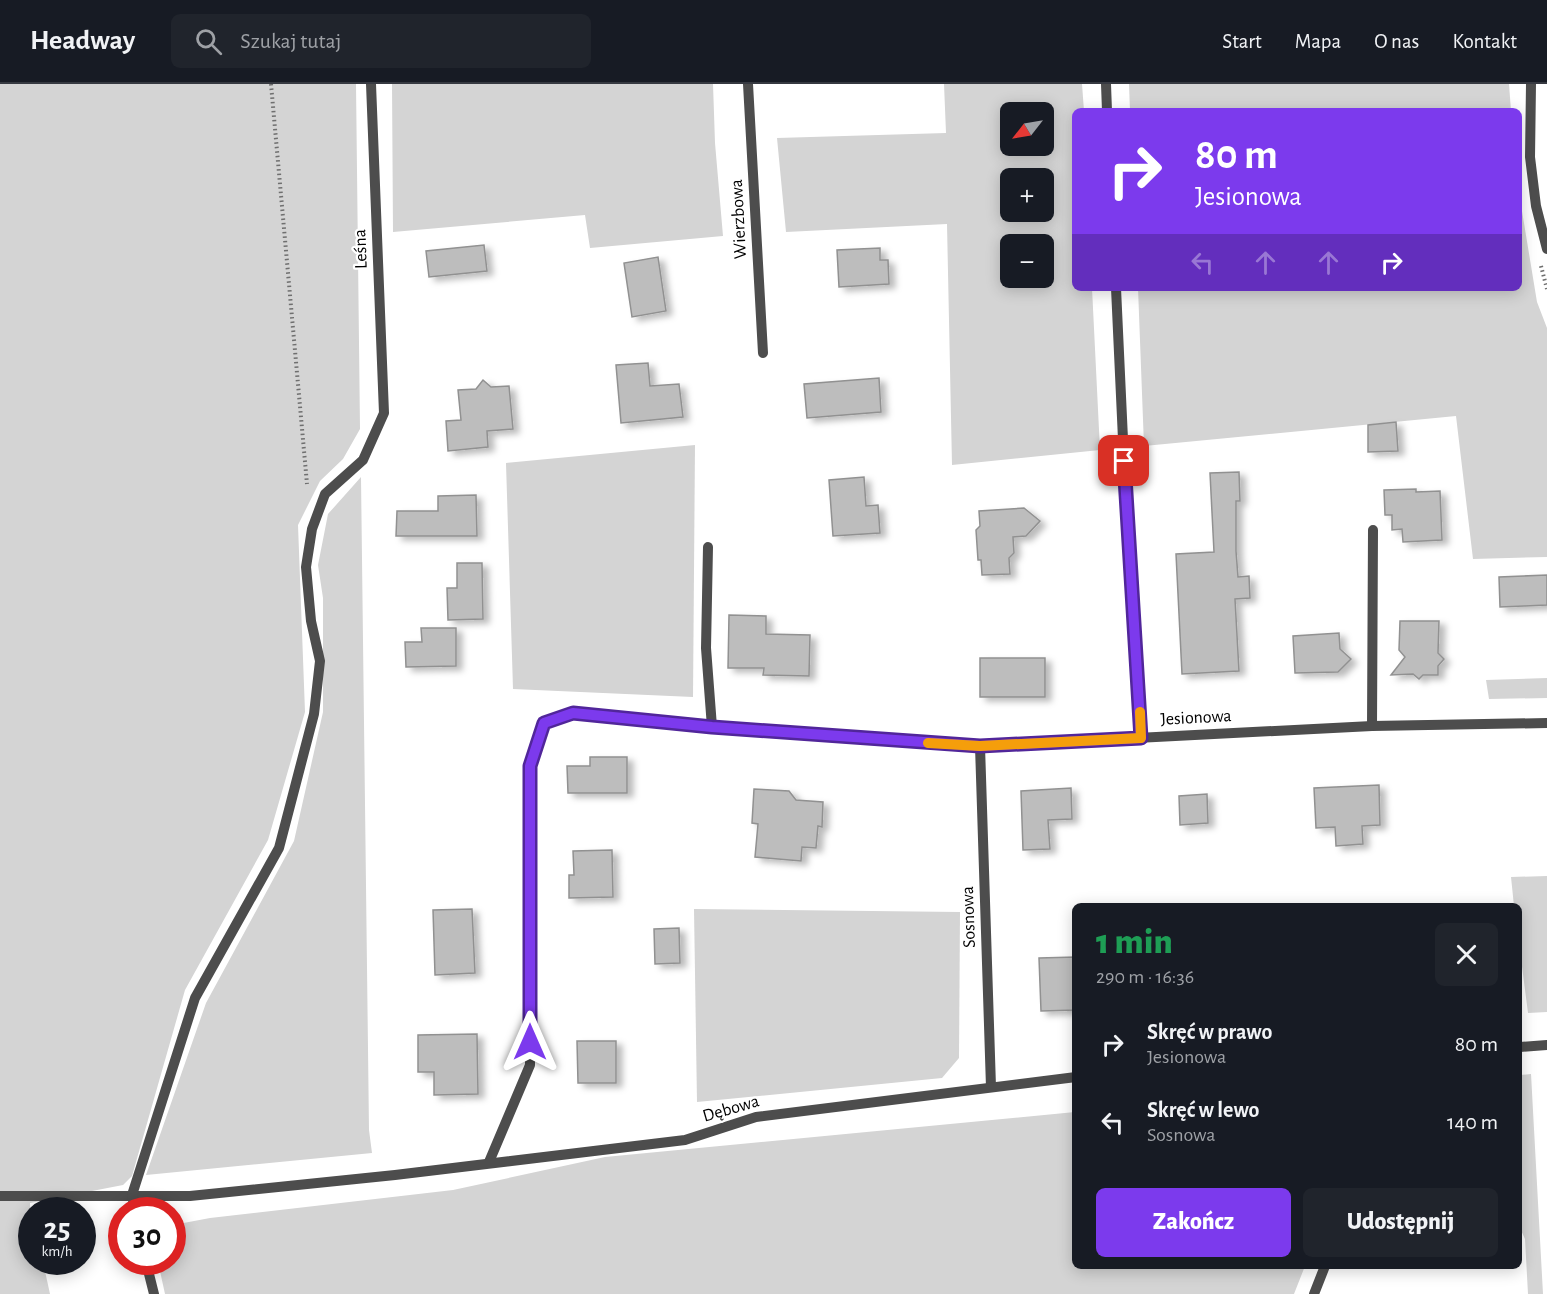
<!DOCTYPE html>
<html lang="pl">
<meta charset="utf-8">
<style>
body{margin:0;font-family:"Alegreya Sans",sans-serif;background:#20242c;color:#f1f3f6;height:100vh;display:flex;flex-direction:column;font-size:22px;white-space:nowrap}
*{box-sizing:border-box;margin:0}
p{font-size:20px;color:#9ea1a6}
.icon{flex:none;width:33px;height:33px;fill:none;stroke:currentColor;stroke-width:2;stroke-linecap:round;stroke-linejoin:round}
.map{position:relative;flex:1;overflow:hidden}
.details{position:absolute;left:1072px;top:819px;width:450px;height:366px;display:flex;flex-direction:column;background:#171b24;border-radius:9px;box-shadow:0 3px 15px #0003}
.details>*{flex:none}
.guide{position:absolute;left:1072px;top:24px;width:450px;height:183px;border-radius:9px;box-shadow:0 3px 15px #0003;background:#7c3aed;color:#fff;overflow:hidden}
.needle{width:39px;rotate:239deg}
.controls{position:absolute;left:1000px;top:18px;display:grid;gap:12px}
.controls a{display:grid;place-items:center;width:54px;height:54px;border-radius:9px;background:#171b24;box-shadow:0 3px 15px #0003;font-size:30px}
.speed{position:absolute;left:18px;top:1113px;display:flex;gap:12px;font-size:30px;font-weight:700;text-align:center}
.speed>*{display:grid;place-content:center;width:78px;height:78px;border-radius:50%;background:#171b24;box-shadow:0 3px 15px #0003;line-height:1}
.speed small{font-size:15px;font-weight:400}
.speed .limit{border:9px solid #d22;background:#fff;color:#111}
.pin{position:absolute;display:grid;place-items:center;width:51px;height:51px;color:#fff;margin:-26px;border-radius:12px;box-shadow:0 3px 9px #0006}
.me{position:absolute;width:66px;margin:-33px;rotate:0deg;stroke-linejoin:round;filter:drop-shadow(0 0 4px #0008)}
.turn{display:flex;align-items:center;gap:21px;height:126px;padding:0 24px;font-size:27px}
.turn .icon{width:78px;height:78px;stroke-width:2.5}
.turn b{display:block;font-size:42px;line-height:51px}
.lanes{display:flex;align-items:center;height:57px;padding:0 24px;background:#0003;justify-content:center;gap:30px;direction:ltr}
.lanes .off{opacity:.35}
.round{display:grid;place-items:center;flex:none;width:63px;height:63px;border-radius:9px;background:#20242c}
.overview{display:flex;align-items:center;justify-content:space-between;height:102px;padding:0 24px}
h1{font-size:36px;font-weight:800;line-height:45px;color:#1e9e55}
.button{display:flex;gap:12px;margin-top:auto;padding:12px 24px}
.button a{flex:1;height:69px;border-radius:9px;background:#7c3aed;color:#fff;font-size:24px;font-weight:800;line-height:69px;text-align:center}
.button a+a{background:#20242c;color:#f1f3f6}
ul{padding:0;list-style:none}
li{display:flex;align-items:center;gap:18px;height:78px;padding:0 24px}
li div{flex:1}
li b{display:block;font-size:22px}
li em{font-style:normal}
header{display:flex;align-items:center;gap:36px;box-sizing:border-box;height:84px;padding:0 30px;background:#171b24;border-bottom:2px solid #363941}
header strong{font-size:28px}
nav{display:flex;gap:33px;margin-inline-start:auto;font-size:21px}
.search{width:420px;height:54px;background:#20242c;display:flex;align-items:center;gap:15px;box-sizing:border-box;padding:0 21px;border-radius:9px;color:#9ea1a6;font-size:22px}
.map>svg:first-child{display:block}
.green{fill:#d4d4d4;fill-rule:evenodd}
.building{fill:#bdbdbd;stroke:#919191;stroke-width:1.5;filter:url(#shadow)}
.lines{fill:none;stroke-linecap:round;stroke-linejoin:round}
.path{stroke:#6f6f6f;stroke-width:4;stroke-dasharray:1.5 3;stroke-linecap:butt}
.minor{stroke:#4d4d4d;stroke-width:10}
.route-casing{stroke:#51269a;stroke-width:15}
.route{stroke:#7c3aed;stroke-width:10}
.slow{stroke:#f59e0b;stroke-width:10}
.labels{text-anchor:middle;dominant-baseline:central;stroke-width:4.5;stroke-linejoin:round;paint-order:stroke}
.street-label{font-size:18px;fill:#000;stroke:#fff}
</style>
<header>
<strong>Headway</strong>
<div class="search"><svg class="icon" aria-label="search" viewBox="0 0 24 24"><circle cx="10" cy="10" r="6"/><path d="M15 15l6 6"/></svg>Szukaj tutaj</div>
<nav><a>Start</a><a>Mapa</a><a>O nas</a><a>Kontakt</a></nav>
</header>
<div class="map">
<svg width="1547" height="1210" viewBox="0 0 1547 1210">
<defs>
<filter id="shadow"><feDropShadow dx="6" dy="4" stdDeviation="3" flood-color="#0004"/></filter>
</defs>
<rect width="100%" height="100%" fill="#fff"/>
<g class="green">
<path d="M0 0H356L360 345 343 375 320 397 298 441 305 628 268 756 185 906 132 1092 123 1101 30 1119 32 1178H43L50 1210H0Z"/>
<path d="M392 0H713L715 59 723 152 590 164 585 131 393 148Z"/>
<path d="M944 0H1082L1084 27H1076V204H1092L1100 366 952 381 947 140 786 148 777 54 946 49ZM1011 28H1044V62H1011ZM1011 94H1044V128H1011ZM1011 160H1044V194H1011Z"/>
<path d="M1129 0H1509L1511 27H1130Z"/>
<path d="M1520 115 1537 218 1547 244V473L1473 475 1456 332 1144 362 1138 204H1520Z"/>
<path d="M695 361 693 613 513 605 506 379Z"/>
<path d="M361 393 369 1046 372 1069 146 1091 206 919 294 757 323 628V514L318 481 328 430Z"/>
<path d="M1547 594V614L1489 615 1486 596Z"/>
<path d="M1547 792V928L1528 929 1520 867V822H1514L1511 793Z"/>
<path d="M694 825 960 828 959 974 942 994 697 1018Z"/>
<path d="M1531 990 1543 1210H1528L1525 1155 1520 1144V991Z"/>
<path d="M1075 1028 1076 1182H1305L1294 1210H165L158 1178H172L173 1141 210 1134 453 1106 605 1073Z"/>
</g>
<g class="building">
<path d="M484 161 487 187 429 193 426 167Z"/>
<path d="M880 164V176H888L889 200 839 203 837 166Z"/>
<path d="M658 173 666 227 632 233 624 179Z"/>
<path d="M648 279 650 302 679 300 683 333 621 339 616 281Z"/>
<path d="M879 294 881 328 807 334 804 300Z"/>
<path d="M483 296 491 303 509 302 513 345 487 347 488 363 448 367 446 337 461 336 458 306 476 305Z"/>
<path d="M1396 338 1398 367 1368 368V341Z"/>
<path d="M1239 388 1240 417H1236V467L1238 493 1249 492 1250 514 1235 515 1239 587 1182 590 1176 470 1214 468 1210 389Z"/>
<path d="M864 393 866 422 878 421 880 449 833 452 829 396Z"/>
<path d="M1416 405V408L1440 407 1442 456 1403 458 1402 445 1392 446V431H1385L1384 406Z"/>
<path d="M476 411 477 452H396L397 427H438V412Z"/>
<path d="M1024 424 1040 437 1026 452 1013 453 1014 469 1009 474 1010 490 982 491 981 476H978L976 446 980 442 979 427Z"/>
<path d="M457 479H482L483 535 448 536 447 504H457Z"/>
<path d="M1547 491V521L1500 523 1499 493Z"/>
<path d="M729 531 766 532V550L810 551 809 592 763 591 764 584H728Z"/>
<path d="M1400 537H1439L1438 569 1444 575 1438 582V591H1423L1419 595 1413 590 1391 591 1405 573 1399 566Z"/>
<path d="M421 544H456V582L406 583 405 558H422Z"/>
<path d="M1339 549 1340 565 1351 575 1338 588 1295 589 1293 552Z"/>
<rect x="980" y="574" width="65" height="39"/>
<path d="M590 673H627V709H568L567 682H590Z"/>
<path d="M1379 701 1380 741 1362 742 1363 760 1336 762 1335 743 1316 744 1314 704Z"/>
<path d="M1071 704 1072 735 1048 736 1050 765 1023 766 1021 707Z"/>
<path d="M754 705 789 707 796 716 823 718 822 743 818 742 816 764 802 763 801 777 755 773 758 740 752 739Z"/>
<path d="M1207 710 1208 739 1180 741 1179 712Z"/>
<path d="M612 766 613 813 569 814V791H574L573 767Z"/>
<path d="M472 825 475 889 435 891 433 826Z"/>
<path d="M679 844 680 879 655 880 654 845Z"/>
<path d="M1076 873V926L1041 927 1039 874Z"/>
<path d="M477 950 478 1010 434 1011V988H418V951Z"/>
<path d="M577 957H616V999H578Z"/>
</g>
<g class="lines">
<g class="path">
<path d="M271 0 307 400"/>
<path d="M1541 182 1547 205"/>
</g>
<g class="minor">
<path d="M748 0 763 269"/>
<path d="M1106 0 1107 27"/>
<path d="M1531 0 1530 73 1536 122 1547 165"/>
<path d="M1116 204 1124 377 1141 654"/>
<path d="M708 463 706 564 712 643"/>
<path d="M1372 642 1373 446"/>
<path d="M980 662 991 1003"/>
<path d="M1520 963 1547 961"/>
<path d="M489 1078 530 981V682L544 639 573 629 712 643 980 662 1372 642 1547 639"/>
<path d="M0 1112H190L395 1091 685 1056 756 1033 1076 993"/>
<path d="M135 1126 132 1111 195 914 279 764 314 630 320 577 311 537 306 483 312 445 325 410 363 376 384 329 371 0"/>
<path d="M146 1178 154 1210"/>
<path d="M1314 1210 1325 1182"/>
</g>
</g>
<g class="lines">
<defs>
<path id="route" d="M530 958V682L544 639 573 629 712 643 980 662 1141 654 1124 377"/>
</defs>
<use href="#route" class="route-casing"/>
<use href="#route" class="route"/>
<path class="slow" d="M928 659 980 662 1141 654 1140 628"/>
</g>
<g class="labels">
<g class="street-label">
<text transform="translate(739 135) rotate(-93)">Wierzbowa</text>
<text transform="translate(361 165) rotate(-92)">Leśna</text>
<text transform="translate(1196 634) rotate(-3)">Jesionowa</text>
<text transform="translate(969 833) rotate(-92)">Sosnowa</text>
<text transform="translate(731 1025) rotate(-16)">Dębowa</text>
</g>
</g>
</svg>
<div class="controls">
<a><svg class="needle" viewBox="-14 -14 28 28"><path d="M0-13l5 13h-10z" fill="#e53935"/><path d="M0 13l5-13h-10z" fill="#9ea1a6"/></svg></a>
<a>+</a>
<a>−</a>
</div>
<div class="speed"><div>25<small>km/h</small></div><div class="limit">30</div></div>
<div class="pin" style="left:1124px;top:377px;background:#d93025"><svg class="icon" aria-label="arrive" viewBox="0 0 24 24"><path d="M6 21V4h12l-3 4 3 4H6"/></svg></div>
<svg class="me" style="left:530px;top:958px" viewBox="-20 -20 40 40"><path d="M0-17L14 15 0 8-14 15z" fill="#7c3aed" stroke="#fff" stroke-width="4"/></svg>
<div class="guide">
<div class="turn"><svg class="icon" aria-label="right" viewBox="0 0 24 24"><path d="M7 20v-9h11M14 6l5 5-5 5"/></svg><div><b>80 m</b>Jesionowa</div></div>
<div class="lanes"><svg class="icon off" aria-label="left" viewBox="0 0 24 24"><path d="M17 20v-9H6M10 6l-5 5 5 5"/></svg><svg class="icon off" aria-label="ahead" viewBox="0 0 24 24"><path d="M12 20V5M6 11l6-6 6 6"/></svg><svg class="icon off" aria-label="ahead" viewBox="0 0 24 24"><path d="M12 20V5M6 11l6-6 6 6"/></svg><svg class="icon" aria-label="right" viewBox="0 0 24 24"><path d="M7 20v-9h11M14 6l5 5-5 5"/></svg></div>
</div>
<section class="details">
<div class="overview"><div><h1>1 min</h1><p>290 m · 16:36</p></div><a class="round"><svg class="icon" aria-label="close" viewBox="0 0 24 24"><path d="M6 6l12 12M18 6L6 18"/></svg></a></div>
<ul>
<li><svg class="icon" aria-label="right" viewBox="0 0 24 24"><path d="M7 20v-9h11M14 6l5 5-5 5"/></svg><div><b>Skręć w prawo</b><p>Jesionowa</p></div><em>80 m</em></li>
<li><svg class="icon" aria-label="left" viewBox="0 0 24 24"><path d="M17 20v-9H6M10 6l-5 5 5 5"/></svg><div><b>Skręć w lewo</b><p>Sosnowa</p></div><em>140 m</em></li>
</ul>
<div class="button"><a>Zakończ</a><a>Udostępnij</a></div>
</section>
</div>
